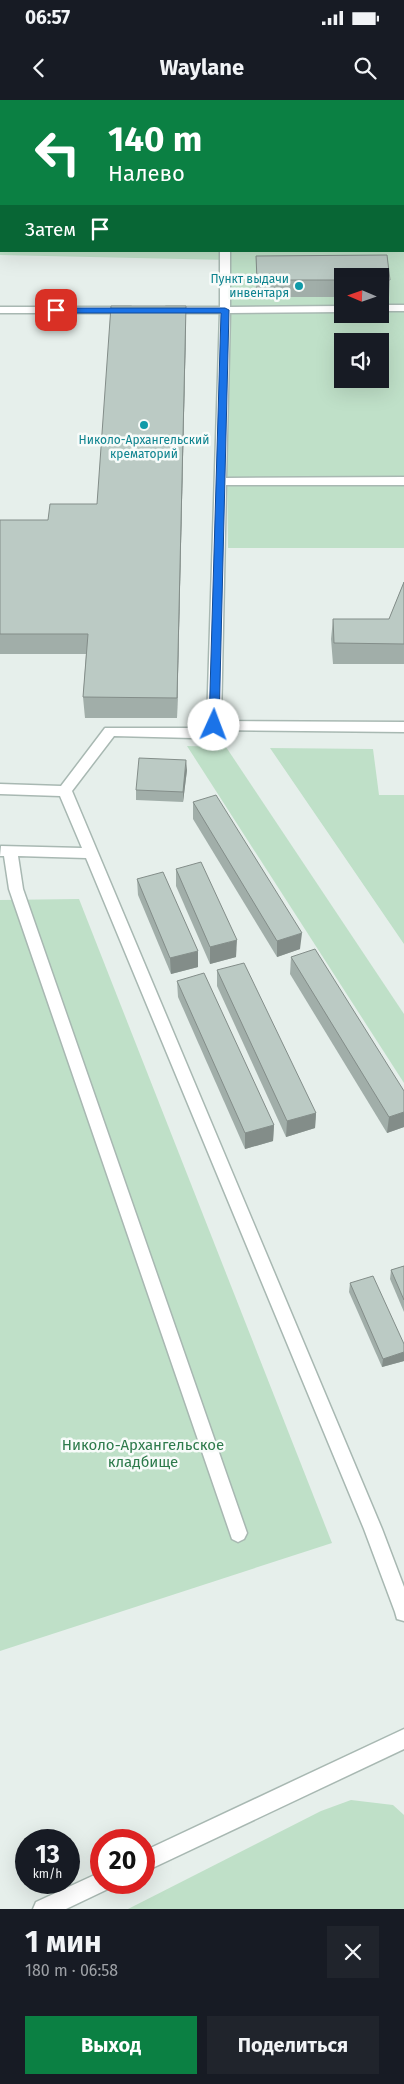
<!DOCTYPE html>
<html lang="ru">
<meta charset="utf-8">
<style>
body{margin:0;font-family:"Fira Sans",sans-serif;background:#20242c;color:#f1f3f6;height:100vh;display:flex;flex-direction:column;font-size:19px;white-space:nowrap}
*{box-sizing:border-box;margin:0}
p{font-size:16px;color:#9ea1a6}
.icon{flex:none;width:28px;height:28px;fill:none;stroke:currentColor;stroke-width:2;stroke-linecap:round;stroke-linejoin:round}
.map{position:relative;height:1809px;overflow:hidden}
.details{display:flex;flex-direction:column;background:#171b24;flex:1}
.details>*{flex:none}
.top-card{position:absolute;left:0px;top:0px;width:405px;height:152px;box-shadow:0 5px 20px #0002;background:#0b8043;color:#fff;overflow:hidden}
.needle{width:32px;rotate:272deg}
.buttons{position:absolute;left:334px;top:168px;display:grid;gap:10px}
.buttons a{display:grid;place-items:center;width:55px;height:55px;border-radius:0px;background:#171b24;box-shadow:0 5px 20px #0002;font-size:25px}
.speed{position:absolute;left:15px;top:1729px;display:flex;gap:10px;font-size:25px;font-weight:700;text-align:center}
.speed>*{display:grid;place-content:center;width:65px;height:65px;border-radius:50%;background:#171b24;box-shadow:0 5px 20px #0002;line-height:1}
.speed small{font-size:12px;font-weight:400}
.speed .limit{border:8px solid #d22;background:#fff;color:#111}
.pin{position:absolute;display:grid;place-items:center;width:42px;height:42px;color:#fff;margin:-21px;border-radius:10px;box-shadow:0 2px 8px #0006}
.me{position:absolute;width:55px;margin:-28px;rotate:2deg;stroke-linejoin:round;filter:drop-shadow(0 0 4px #0008)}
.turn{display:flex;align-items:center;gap:18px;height:105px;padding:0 25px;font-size:22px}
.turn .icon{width:65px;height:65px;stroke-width:2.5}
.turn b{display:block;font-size:35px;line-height:42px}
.then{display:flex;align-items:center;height:48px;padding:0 25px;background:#0003;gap:10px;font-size:19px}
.round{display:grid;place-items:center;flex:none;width:52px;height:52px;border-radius:0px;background:#20242c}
.overview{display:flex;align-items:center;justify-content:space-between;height:85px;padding:0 25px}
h1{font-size:30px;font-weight:700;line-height:38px}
.cta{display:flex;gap:10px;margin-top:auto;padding:10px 25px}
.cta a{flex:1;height:58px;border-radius:0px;background:#0b8043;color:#fff;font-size:20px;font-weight:700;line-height:58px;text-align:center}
.cta a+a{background:#20242c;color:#f1f3f6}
.status{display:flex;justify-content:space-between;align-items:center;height:35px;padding:0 25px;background:#171b24;direction:ltr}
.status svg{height:14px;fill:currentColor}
header{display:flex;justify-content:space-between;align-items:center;height:65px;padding:0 25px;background:#171b24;font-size:22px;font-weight:700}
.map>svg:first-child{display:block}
.green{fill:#bfe0c8;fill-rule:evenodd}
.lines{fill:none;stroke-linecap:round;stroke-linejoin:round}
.minor-casing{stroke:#a8b8b2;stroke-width:3}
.minor{fill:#fff;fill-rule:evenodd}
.wall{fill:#a1aea9}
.shaded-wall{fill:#838d89}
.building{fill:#bbcac4;stroke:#838d89}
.route{fill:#1a73e8;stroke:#114b97}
.culture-dot{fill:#0f9aa8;stroke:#f7fbf9;stroke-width:2}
.labels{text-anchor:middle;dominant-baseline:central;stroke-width:5;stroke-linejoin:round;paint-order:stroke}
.far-culture-label{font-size:12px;fill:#0d838f;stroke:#f7fbf9;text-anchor:end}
.park-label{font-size:15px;fill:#2d7a4b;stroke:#f7fbf9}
</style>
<div class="status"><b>06:57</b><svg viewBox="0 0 49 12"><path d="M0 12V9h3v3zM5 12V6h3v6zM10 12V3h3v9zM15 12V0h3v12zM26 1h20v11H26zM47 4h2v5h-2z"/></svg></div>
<header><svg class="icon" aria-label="back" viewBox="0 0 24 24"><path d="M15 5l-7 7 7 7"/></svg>Waylane<svg class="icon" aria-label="search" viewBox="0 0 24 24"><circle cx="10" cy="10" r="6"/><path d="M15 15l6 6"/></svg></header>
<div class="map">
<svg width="404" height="1809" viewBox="0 0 404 1809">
<rect width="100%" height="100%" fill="#e6efeb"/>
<g class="green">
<path d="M0 0H404V448H228L225 211 228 160 0 155ZM1 1H404V151H1ZM342 176H380V214H342ZM342 241H380V279H342Z"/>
<path d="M187 646 226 647 404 914V983Z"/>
<path d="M270 648 373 649 379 695H404V844Z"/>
<path d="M79 799 332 1443 0 1551V800Z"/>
<path d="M351 1700 393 1705 404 1715V1809H128L321 1711Z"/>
</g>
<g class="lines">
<defs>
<g id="minor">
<path d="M236 0H246V1H237Z"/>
<path d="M220 151H230V207L342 206V212L230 213 226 378 404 377V385H226L221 621 404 622V632L215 630 193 638 114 636 72 691 382 1429 404 1487V1521L397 1519 395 1512 364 1429 86 758 18 756 23 789 247 1433 244 1439 238 1442 232 1439 9 789 4 756H0L1 746 82 748 60 696 0 694V684L61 686 105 628H192L207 623 220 213H166L161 210 166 207H220Z"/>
<rect x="380" y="205" width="24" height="6"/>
<path d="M0 207H131L136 210 131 213H0Z"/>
<path d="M404 1629V1649L144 1772V1751Z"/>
<path d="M101 1772V1782H111L108 1789 66 1809H33L36 1802Z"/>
</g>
</defs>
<use href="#minor" class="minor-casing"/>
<use href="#minor" class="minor"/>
</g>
<g class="wall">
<path d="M387 155 390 180 389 197H380V176H342V197H256V156Z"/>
<path d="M186 226 177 618H85L83 597 86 554H0V420H48L97 404Z"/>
<path d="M404 482V564H333L331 539 333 519H389Z"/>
<path d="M187 670 183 702 136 700V690Z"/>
<path d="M193 702 300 849 277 857 193 719Z"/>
<path d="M176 769 236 857 210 864 176 786Z"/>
<path d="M137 779 198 867 171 874 138 795Z"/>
<path d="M291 857 404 991V1027L387 1033 290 874Z"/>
<path d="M217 870 316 1013 315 1028 286 1037 217 886Z"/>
<path d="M177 881 274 1025 273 1041 245 1049 178 897Z"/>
<path d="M404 1166V1212L390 1179 391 1170Z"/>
<path d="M350 1183 404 1244V1261L382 1267 349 1192Z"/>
</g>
<g class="shaded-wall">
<path d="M186 206V226L177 618V598Z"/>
<path d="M186 660 187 670 183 702V692Z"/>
<path d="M302 833 300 849 277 857V841Z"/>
<path d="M237 840 236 857 210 864V847Z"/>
<path d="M198 851V867L171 874 170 858Z"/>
<path d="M404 1012V1027L387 1033 389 1017Z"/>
<path d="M316 1013 315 1028 286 1037 287 1021Z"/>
<path d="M274 1025 273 1041 245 1049V1033Z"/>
<path d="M404 1252V1261L382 1267 383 1259Z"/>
</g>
<g class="building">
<rect x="209" y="0" width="11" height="1"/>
<path d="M387 155 390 180H380V176H342V180H257L256 156Z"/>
<path d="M111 206H186L177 598 83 597 88 534H0V420H48L50 404H97Z"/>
<path d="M404 482V544L334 543 333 519H389Z"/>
<path d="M139 658 186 660 183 692 136 690Z"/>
<path d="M216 695 302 833 277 841 193 702Z"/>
<path d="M201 762 237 840 210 847 176 769Z"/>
<path d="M163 772 198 851 170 858 137 779Z"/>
<path d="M315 849 404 991V1012L389 1017 291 857Z"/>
<path d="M244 863 316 1013 287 1021 217 870Z"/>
<path d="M204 873 274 1025 245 1033 177 881Z"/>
<path d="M404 1166V1200L391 1170Z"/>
<path d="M373 1176 404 1244V1252L383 1259 350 1183Z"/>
</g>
<path class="route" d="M225 208 229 210 219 625 214 629 209 625 221 213H56L52 210 56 208Z"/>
<g class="culture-dot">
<circle cx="299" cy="186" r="5"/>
<circle cx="144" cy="325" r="5"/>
</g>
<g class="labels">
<g class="far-culture-label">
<text x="289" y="179">Пункт выдачи<tspan x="289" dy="14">инвентаря</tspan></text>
<text x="144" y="340" text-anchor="middle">Николо-Архангельский<tspan x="144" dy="14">крематорий</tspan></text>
</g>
<g class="park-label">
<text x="143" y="1345">Николо-Архангельское<tspan x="143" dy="17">кладбище</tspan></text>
</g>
</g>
</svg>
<div class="buttons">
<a><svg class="needle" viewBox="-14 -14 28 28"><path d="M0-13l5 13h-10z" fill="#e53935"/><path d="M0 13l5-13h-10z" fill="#9ea1a6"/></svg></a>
<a><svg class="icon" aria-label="sound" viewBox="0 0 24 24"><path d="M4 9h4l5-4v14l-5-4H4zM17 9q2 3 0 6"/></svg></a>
</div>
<div class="speed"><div>13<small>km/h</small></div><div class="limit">20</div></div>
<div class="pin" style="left:56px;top:210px;background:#d93025"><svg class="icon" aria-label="arrive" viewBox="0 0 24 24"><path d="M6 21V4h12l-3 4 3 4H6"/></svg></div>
<svg class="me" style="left:214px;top:625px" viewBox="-20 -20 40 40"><circle r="19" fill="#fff"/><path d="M0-13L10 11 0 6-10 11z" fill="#1a73e8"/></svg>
<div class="top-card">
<div class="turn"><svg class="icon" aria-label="left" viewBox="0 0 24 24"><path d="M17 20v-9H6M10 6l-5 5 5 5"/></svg><div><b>140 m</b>Налево</div></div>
<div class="then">Затем<svg class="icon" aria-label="arrive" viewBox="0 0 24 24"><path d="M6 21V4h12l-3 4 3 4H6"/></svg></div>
</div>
</div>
<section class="details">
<div class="overview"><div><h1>1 мин</h1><p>180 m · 06:58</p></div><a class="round"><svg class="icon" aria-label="close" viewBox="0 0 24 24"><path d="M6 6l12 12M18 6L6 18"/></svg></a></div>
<div class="cta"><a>Выход</a><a>Поделиться</a></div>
</section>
